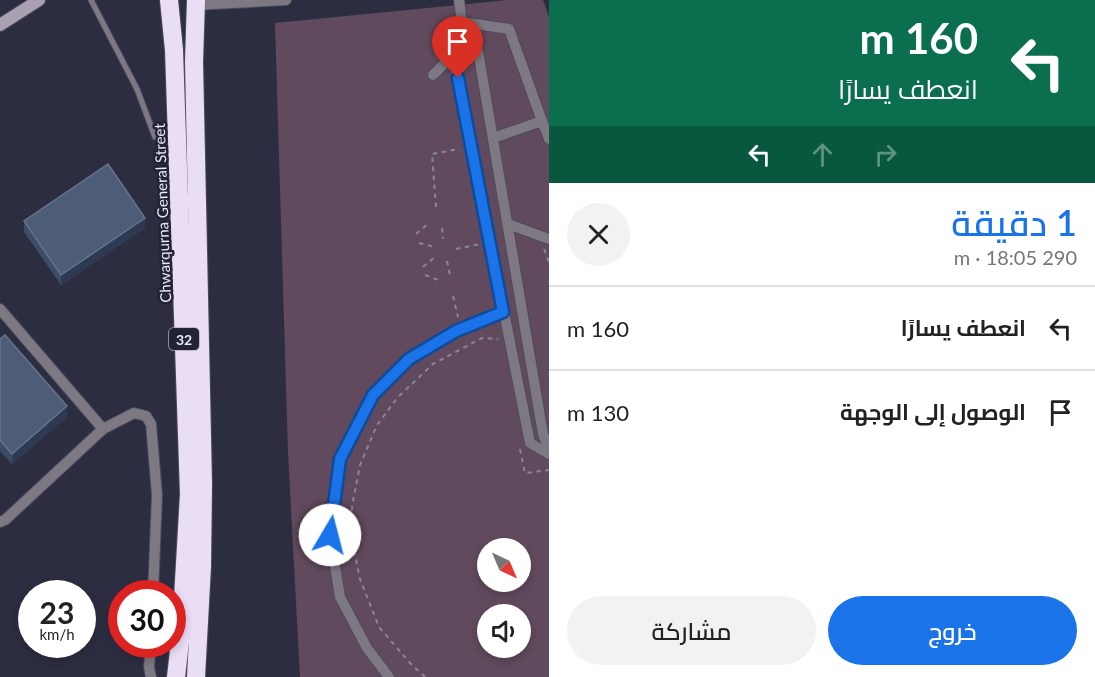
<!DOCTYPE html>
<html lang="ar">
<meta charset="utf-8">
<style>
body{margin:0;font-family:Lato,Cairo,sans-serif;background:#f2f2f2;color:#222;direction:rtl;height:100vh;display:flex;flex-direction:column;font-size:22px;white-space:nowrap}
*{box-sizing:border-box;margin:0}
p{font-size:20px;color:#767676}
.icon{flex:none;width:33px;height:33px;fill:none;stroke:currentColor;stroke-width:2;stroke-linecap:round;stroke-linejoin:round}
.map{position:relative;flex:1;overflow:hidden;direction:ltr}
.drawer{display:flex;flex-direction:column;background:#fff;width:546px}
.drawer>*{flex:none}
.top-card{background:#0b6e4f;color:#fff;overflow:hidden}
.needle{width:39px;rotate:136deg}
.buttons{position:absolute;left:477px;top:538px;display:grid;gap:12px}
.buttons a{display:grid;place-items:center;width:54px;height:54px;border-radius:50%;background:#fff;box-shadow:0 3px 9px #0003;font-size:30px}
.speed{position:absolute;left:18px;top:580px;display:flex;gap:12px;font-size:30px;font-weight:700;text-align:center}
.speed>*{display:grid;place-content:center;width:78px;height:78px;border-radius:50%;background:#fff;box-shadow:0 3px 9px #0003;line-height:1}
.speed small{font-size:15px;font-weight:400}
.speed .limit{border:9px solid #d22;background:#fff;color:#111}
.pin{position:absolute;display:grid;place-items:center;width:51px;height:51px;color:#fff;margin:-62px -26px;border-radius:50% 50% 50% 0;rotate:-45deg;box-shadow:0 0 6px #0007}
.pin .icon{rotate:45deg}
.me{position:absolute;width:66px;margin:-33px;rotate:8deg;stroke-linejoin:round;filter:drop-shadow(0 0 4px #0008)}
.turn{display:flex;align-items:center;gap:21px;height:126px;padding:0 18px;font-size:27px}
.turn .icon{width:78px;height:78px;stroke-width:2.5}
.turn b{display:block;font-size:42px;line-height:51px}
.lanes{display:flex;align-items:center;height:57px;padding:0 18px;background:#0003;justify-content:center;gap:30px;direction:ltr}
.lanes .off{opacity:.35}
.round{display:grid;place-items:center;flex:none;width:63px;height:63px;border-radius:32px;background:#f2f2f2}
.summary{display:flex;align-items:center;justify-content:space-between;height:102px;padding:0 18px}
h1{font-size:36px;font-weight:600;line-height:45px;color:#1a73e8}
.primary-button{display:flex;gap:12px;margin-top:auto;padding:12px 18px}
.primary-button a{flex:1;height:69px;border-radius:36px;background:#1a73e8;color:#fff;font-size:24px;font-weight:600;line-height:69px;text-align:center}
.primary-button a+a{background:#f2f2f2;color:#222}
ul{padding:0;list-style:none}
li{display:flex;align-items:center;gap:18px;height:84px;padding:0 18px;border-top:2px solid #e0e0e0}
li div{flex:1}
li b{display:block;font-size:22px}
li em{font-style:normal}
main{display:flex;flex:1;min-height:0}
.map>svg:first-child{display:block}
.green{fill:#614a5d;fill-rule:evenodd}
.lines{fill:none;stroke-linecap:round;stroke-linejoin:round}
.lane-casing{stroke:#4b4b5e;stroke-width:7}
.street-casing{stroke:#4b4b5e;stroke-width:12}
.secondary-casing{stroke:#4b4b5e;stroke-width:14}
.highway-casing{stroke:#4b4b5e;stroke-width:20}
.path{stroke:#878798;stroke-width:2;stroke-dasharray:4.5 4.5;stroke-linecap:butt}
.lane{stroke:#7d7882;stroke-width:5}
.street{stroke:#7d7882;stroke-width:10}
.secondary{stroke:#a9a1b1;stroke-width:12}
.highway{stroke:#eaddf6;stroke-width:18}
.wall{fill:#3c4d68}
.shaded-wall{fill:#2e3952}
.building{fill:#4e5d77;stroke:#66738b;stroke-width:1.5}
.route-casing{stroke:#114b97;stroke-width:15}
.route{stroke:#1a73e8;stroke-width:10}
.labels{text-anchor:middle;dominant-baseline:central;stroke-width:5;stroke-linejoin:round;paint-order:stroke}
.shield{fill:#232337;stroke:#adadbd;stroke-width:1.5}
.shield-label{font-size:14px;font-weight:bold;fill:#e8e8f6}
.street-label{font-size:15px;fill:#e8e8f6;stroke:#232337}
</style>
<main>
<section class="drawer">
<div class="top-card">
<div class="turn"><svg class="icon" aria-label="left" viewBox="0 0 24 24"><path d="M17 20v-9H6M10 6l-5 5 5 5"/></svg><div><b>160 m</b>انعطف يسارًا</div></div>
<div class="lanes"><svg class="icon" aria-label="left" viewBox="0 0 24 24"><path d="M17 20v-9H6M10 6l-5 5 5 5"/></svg><svg class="icon off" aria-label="ahead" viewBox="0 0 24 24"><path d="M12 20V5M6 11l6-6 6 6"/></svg><svg class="icon off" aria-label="right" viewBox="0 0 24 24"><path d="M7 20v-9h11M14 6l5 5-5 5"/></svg></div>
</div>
<div class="summary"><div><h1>1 دقيقة</h1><p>290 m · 18:05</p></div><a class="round"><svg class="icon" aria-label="close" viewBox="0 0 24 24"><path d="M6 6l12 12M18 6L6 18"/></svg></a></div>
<ul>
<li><svg class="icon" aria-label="left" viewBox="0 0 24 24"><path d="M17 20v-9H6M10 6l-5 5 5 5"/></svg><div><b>انعطف يسارًا</b></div><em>160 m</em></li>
<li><svg class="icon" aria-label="arrive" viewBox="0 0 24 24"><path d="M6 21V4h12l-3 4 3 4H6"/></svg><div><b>الوصول إلى الوجهة</b></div><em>130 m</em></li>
</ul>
<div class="primary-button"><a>خروج</a><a>مشاركة</a></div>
</section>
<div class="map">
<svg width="549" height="677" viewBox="0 0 549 677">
<rect width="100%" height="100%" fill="#2d2d41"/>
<path class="green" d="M508 0H543L549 17V677H300L288 453 275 23ZM488 549H520V582H488ZM488 615H520V648H488Z"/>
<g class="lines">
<defs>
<path id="lane" d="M91 0 137 89 155 137"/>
<g id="street">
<path d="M459 0 463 32 478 51 543 434 549 450"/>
<path d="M195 5 286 0"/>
<path d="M462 22 509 29 542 121 493 138"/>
<path d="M463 32 453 55 530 443 549 454"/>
<path d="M433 75 453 55"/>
<path d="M542 121 549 139"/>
<path d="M508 224 549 239"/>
<path d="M0 309 103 429"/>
<path d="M0 522 5 520 103 429 134 413 146 416 151 424 157 495 153 594"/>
<path d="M151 645 149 667 151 677"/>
<path d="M389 677 367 648 340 597 330 535 340 459 373 395 409 359 456 331 503 312"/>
</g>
<path id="secondary" d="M0 25 39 0"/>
<g id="highway">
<path d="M169 0 174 50 189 494 181 633 176 677"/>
<path d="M196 677 202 566 203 484 194 62 196 0"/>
</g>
</defs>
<use href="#lane" class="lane-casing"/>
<use href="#street" class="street-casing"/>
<use href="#secondary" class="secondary-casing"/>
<use href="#highway" class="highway-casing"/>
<g class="path">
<path d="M436 207 432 154 459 149"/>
<path d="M442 228 443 239"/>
<path d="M416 234 430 222"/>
<path d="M419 243 435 247"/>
<path d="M456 249 480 244"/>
<path d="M544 249 549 262"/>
<path d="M447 261 450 275"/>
<path d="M423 267 436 256"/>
<path d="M425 275 441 281"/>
<path d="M453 296 458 317"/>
<path d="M520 449 525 473 549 470"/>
<path d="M425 677 410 663 379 627 360 579 353 545 352 506 360 465 377 425 398 397 433 364 482 338 498 339"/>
</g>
<use href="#lane" class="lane"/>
<use href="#street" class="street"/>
<use href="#secondary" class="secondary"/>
<use href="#highway" class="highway"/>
</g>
<g class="wall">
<path d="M24 221 145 228 61 285 24 232Z"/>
<path d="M0 339 67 417 12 464 0 451Z"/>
</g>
<g class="shaded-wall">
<path d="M145 218V228L61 285V275Z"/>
<path d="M67 406V417L12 464V454Z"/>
</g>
<g class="building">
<path d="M108 164 145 218 61 275 24 221Z"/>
<path d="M5 335 67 406 12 454 0 440V339Z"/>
</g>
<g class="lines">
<defs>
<path id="route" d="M330 535 340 459 373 395 409 359 456 331 503 312 458 78"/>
</defs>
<use href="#route" class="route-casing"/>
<use href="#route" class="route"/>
</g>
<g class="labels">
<rect class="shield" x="169" y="328" width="30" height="22" rx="4.5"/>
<g class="shield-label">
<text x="184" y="339">32</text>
</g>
<g class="street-label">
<text transform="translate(162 213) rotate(-92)">Chwarqurna General Street</text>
</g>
</g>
</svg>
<div class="buttons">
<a><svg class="needle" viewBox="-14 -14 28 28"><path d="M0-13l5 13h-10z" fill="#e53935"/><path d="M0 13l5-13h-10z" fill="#767676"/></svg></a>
<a><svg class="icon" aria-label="sound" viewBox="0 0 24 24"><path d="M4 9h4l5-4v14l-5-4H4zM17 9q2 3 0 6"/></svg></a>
</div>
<div class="speed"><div>23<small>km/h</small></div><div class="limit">30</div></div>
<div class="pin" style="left:458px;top:78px;background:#d93025"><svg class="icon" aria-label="arrive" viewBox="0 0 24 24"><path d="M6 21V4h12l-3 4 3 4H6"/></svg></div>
<svg class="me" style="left:330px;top:535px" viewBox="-20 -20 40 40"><circle r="19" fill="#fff"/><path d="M0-13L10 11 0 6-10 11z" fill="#1a73e8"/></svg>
</div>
</main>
